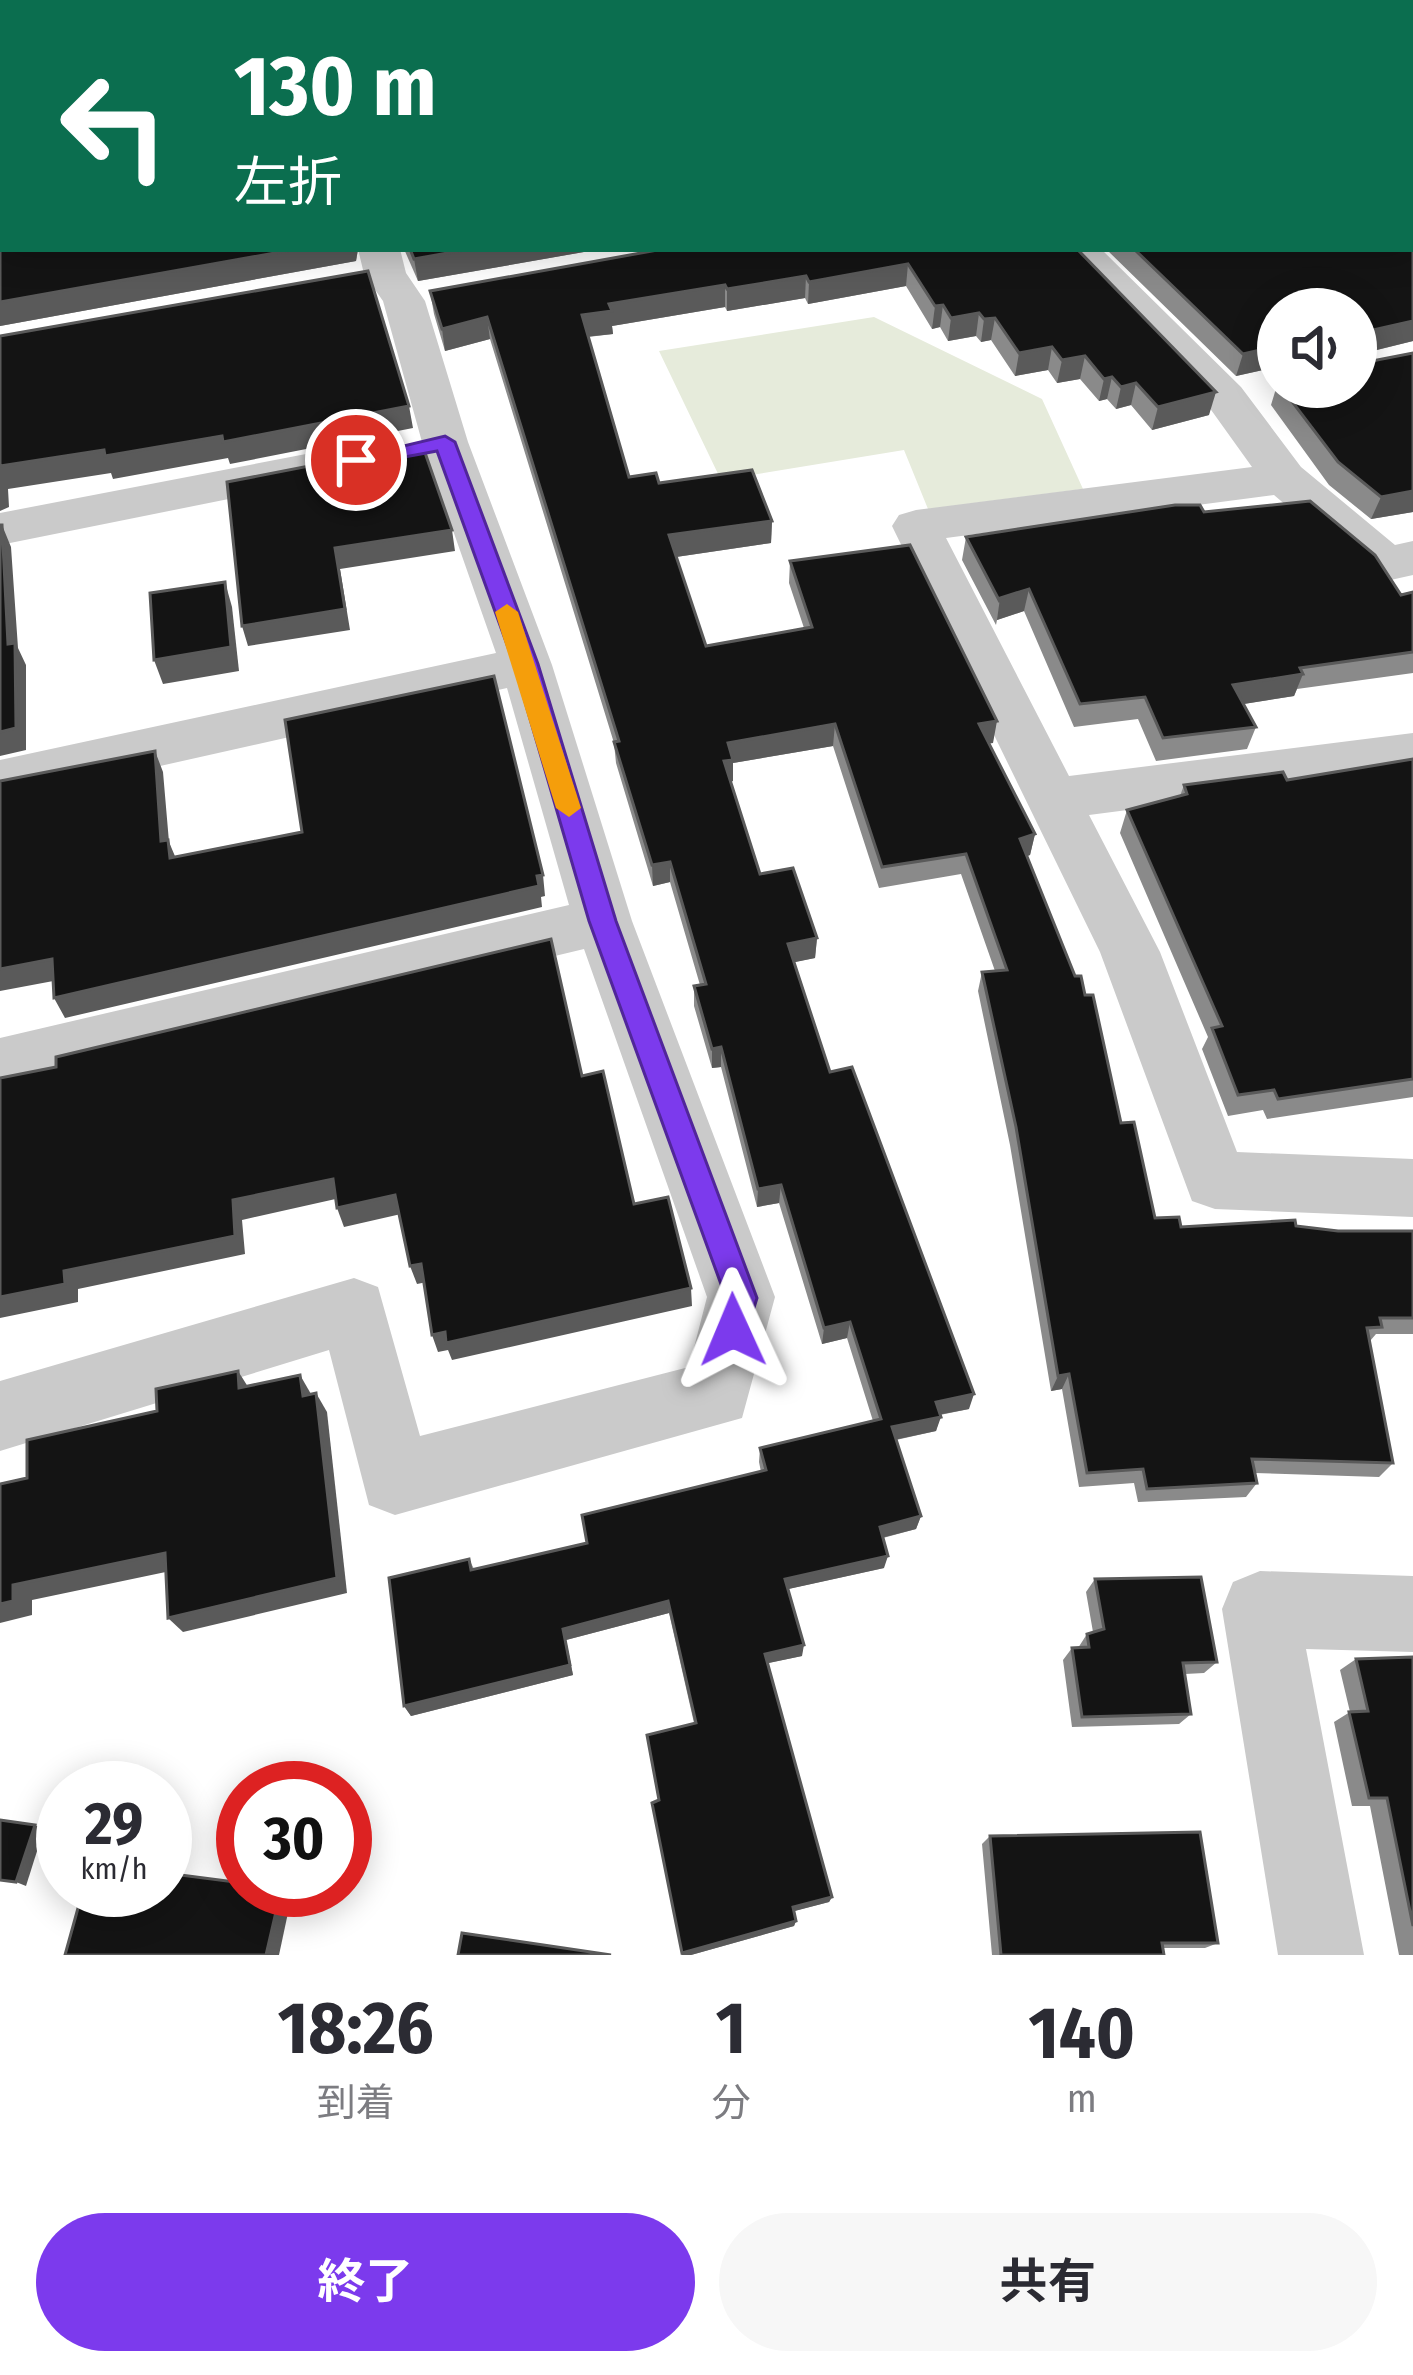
<!DOCTYPE html>
<html lang="ja">
<meta charset="utf-8">
<style>
body{margin:0;font-family:"Fira Sans Condensed","Noto Sans JP",sans-serif;background:#f7f7f7;color:#2b2b33;height:100vh;display:flex;flex-direction:column;font-size:45px;white-space:nowrap}
*{box-sizing:border-box;margin:0}
p{font-size:39px;color:#7c7c81}
.icon{flex:none;width:66px;height:66px;fill:none;stroke:currentColor;stroke-width:2;stroke-linecap:round;stroke-linejoin:round}
.map{position:relative;height:1955px;overflow:hidden}
.side{display:flex;flex-direction:column;background:#fff;flex:1}
.side>*{flex:none}
.hud{position:absolute;left:0px;top:0px;width:1413px;height:252px;box-shadow:0 6px 30px #0003;background:#0b6e4f;color:#fff;overflow:hidden}
.buttons{position:absolute;left:1257px;top:288px;display:grid;gap:24px}
.buttons a{display:grid;place-items:center;width:120px;height:120px;border-radius:50%;background:#fff;box-shadow:0 6px 30px #0003;font-size:60px}
.speed{position:absolute;left:36px;top:1761px;display:flex;gap:24px;font-size:60px;font-weight:700;text-align:center}
.speed>*{display:grid;place-content:center;width:156px;height:156px;border-radius:50%;background:#fff;box-shadow:0 6px 30px #0003;line-height:1}
.speed small{font-size:30px;font-weight:400}
.speed .limit{border:18px solid #d22;background:#fff;color:#111}
.pin{position:absolute;display:grid;place-items:center;width:102px;height:102px;color:#fff;margin:-51px;border:6px solid #fff;border-radius:50%;box-shadow:0 3px 12px #0007}
.me{position:absolute;width:132px;margin:-66px;rotate:359deg;stroke-linejoin:round;filter:drop-shadow(0 0 9px #0008)}
.turn{display:flex;align-items:center;gap:42px;height:252px;padding:0 36px;font-size:54px}
.turn .icon{width:156px;height:156px;stroke-width:2.5}
.turn b{display:block;font-size:84px;line-height:102px}
.eta{display:flex;justify-content:space-evenly;align-items:center;height:204px;text-align:center}
.eta b{font-size:72px;font-weight:700;line-height:84px}
.button{display:flex;gap:24px;margin-top:auto;padding:24px 36px}
.button a{flex:1;height:138px;border-radius:72px;background:#7c3aed;color:#fff;font-size:48px;font-weight:700;line-height:138px;text-align:center}
.button a+a{background:#f7f7f7;color:#2b2b33}
.map>svg:first-child{display:block}
.green{fill:#e6ebdb}
.lines{fill:none;stroke-linecap:round;stroke-linejoin:round}
.minor{fill:#cacaca;fill-rule:evenodd}
.wall{fill:#8a8a8a}
.shaded-wall{fill:#5a5a5a}
.building{fill:#141414;stroke:#5a5a5a;stroke-width:3}
.route{fill:#7c3aed;stroke:#51269a;stroke-width:3}
.slow{fill:#f59e0b}
</style>
<div class="map">
<svg width="1413" height="1955" viewBox="0 0 1413 1955">
<rect width="100%" height="100%" fill="#fff"/>
<path class="green" d="M874 317 1042 399 1083 489 928 509 904 450 721 480 659 351Z"/>
<g class="lines">
<g class="minor">
<path d="M358 249H400L406 273 425 301 468 442 552 665 632 921 775 1297 742 1418 395 1515 369 1505 329 1350 0 1451V1381L354 1278 378 1287 420 1436 689 1367 707 1297 584 949 0 1090V1038L569 905 507 688 0 802V760L496 653 422 442 383 301 364 274Z"/>
<path d="M1056 249H1101L1241 387 1301 467 1395 545 1413 541V575L1386 581 1369 576 1274 495 946 538 1069 776 1413 733V773L1089 815 1160 952 1237 1152 1413 1159V1217L1215 1209 1192 1201 1100 952 892 526 899 515 916 510 1252 467 1209 407Z"/>
<path d="M306 454 323 458 329 469 323 480 0 545V513Z"/>
<path d="M1260 1571 1413 1576V1652L1306 1649 1364 1955H1278L1222 1609 1233 1582Z"/>
</g>
</g>
<g class="wall">
<path d="M0 0H1413V341L1361 354 1362 363 1413 353V512L1371 519 1329 485 1271 405 1278 382V387H1356V309H1278V370L1277 367 1236 376 1106 249H1410V3H3V249H358L356 261 0 326Z"/>
<path d="M404 249H601L418 281Z"/>
<path d="M1077 249 1209 415 1152 430 1131 405 1116 409 1107 399 1099 401 1080 379 1057 383 1048 370 1015 376 991 340 981 342 976 336 948 341 940 327 932 329 906 286 808 304 805 298 727 311 725 307 612 326 613 334 588 337 629 477 659 483 772 521 771 543 676 557 706 646 804 628 789 583 790 561 993 743H989L1035 834 1030 855 1027 856 1075 976 1085 995 1121 1123 1155 1218 1181 1227 1296 1226 1338 1231H1413V1334H1376L1370 1341 1393 1463 1379 1477 1255 1473 1257 1483 1246 1497 1138 1502 1134 1483 1079 1487 1062 1389 1051 1391 1010 1145 978 991 982 972 995 971 961 874 879 888 833 746 733 763V781L731 782 760 874 817 938 815 958 794 962 830 1072 969 1409 940 1415 936 1431 896 1440 921 1516 916 1529 883 1538 884 1568 788 1589 802 1656 768 1663 832 1897 829 1902 794 1911 796 1921 794 1926 691 1955H682L653 1810 694 1723 669 1613 566 1640 573 1675 411 1716 404 1706 469 1559 474 1569 587 1543 761 1472 759 1462 760 1448 873 1421 847 1338 822 1344 779 1203 757 1207 721 1067 712 1068 694 1006V986L700 985 670 882 653 886 616 763 614 743 490 339 445 351 434 314 430 291Z"/>
<path d="M1204 512 1401 595 1413 592V673L1297 689 1294 696 1243 704 1256 727 1247 749 1156 761 1138 719 1074 727 1024 611 997 620 996 625 962 560 966 537Z"/>
<path d="M1413 759V1097L1267 1119 1263 1110 1228 1116 1202 1049 1208 1037 1120 833 1127 810 1180 796 1184 785 1287 780Z"/>
<path d="M1095 1579 1217 1662 1204 1673 1185 1674 1191 1714 1179 1724 1072 1727 1063 1660 1072 1648H1078L1087 1634 1093 1632 1086 1592Z"/>
<path d="M1413 1657V1955H1399L1370 1806H1352L1334 1722 1350 1712 1340 1670 1356 1659Z"/>
<path d="M990 1836 1218 1943 1205 1948H1163L1164 1955H992L982 1844Z"/>
</g>
<g class="shaded-wall">
<path d="M297 249H358L356 261 0 326V302Z"/>
<path d="M470 249H601L418 281 414 259Z"/>
<path d="M908 264 906 286 808 304 809 282Z"/>
<path d="M806 276 805 298 727 311V289Z"/>
<path d="M725 285V307L612 326 613 334 584 337 582 315 609 304Z"/>
<path d="M943 305 940 327 932 329 935 306Z"/>
<path d="M979 313 976 336 948 341 951 318Z"/>
<path d="M487 317 490 339 445 351 442 329Z"/>
<path d="M995 318 991 340 981 342 984 319Z"/>
<path d="M1413 321V341L1356 355 1360 333Z"/>
<path d="M1278 346 1277 367 1236 376 1243 354Z"/>
<path d="M1052 347 1048 370 1015 376 1019 353Z"/>
<path d="M1085 356 1080 379 1057 383 1062 360Z"/>
<path d="M1112 377 1107 399 1099 401 1104 379Z"/>
<path d="M1136 383 1131 405 1116 409 1121 387Z"/>
<path d="M1216 392 1209 415 1152 430 1158 407Z"/>
<path d="M409 406 413 428 230 464 228 458 113 479 111 473 8 489 9 507 0 511V466L104 450 222 436Z"/>
<path d="M1413 491V512L1371 519 1381 497Z"/>
<path d="M772 521 771 543 669 558V535Z"/>
<path d="M2 525 11 547 18 648 26 665V750L0 756V732L8 644Z"/>
<path d="M452 530 455 551 340 569 350 630 248 646 242 626 335 548Z"/>
<path d="M225 582 232 607 239 671 163 684 154 660Z"/>
<path d="M1029 589 1024 611 997 620 1000 598Z"/>
<path d="M1303 674 1294 696 1225 707 1233 685Z"/>
<path d="M997 721 993 743 975 746 979 724Z"/>
<path d="M835 724 833 746 733 763V781L724 783V761L728 743Z"/>
<path d="M155 751 163 772 169 842 177 861 179 878 161 841Z"/>
<path d="M1035 834 1030 855 1015 860 1020 839Z"/>
<path d="M670 862V882L653 886 652 865Z"/>
<path d="M543 875 545 896 541 897 542 907 65 1018 54 998Z"/>
<path d="M817 938 815 958 786 964 788 944Z"/>
<path d="M52 959 64 979 0 991V969Z"/>
<path d="M721 1047V1067L712 1068V1049Z"/>
<path d="M333 1179 340 1198 242 1220 245 1254 78 1289V1302L0 1318V1297L233 1200Z"/>
<path d="M781 1185 779 1203 757 1207 758 1189Z"/>
<path d="M395 1195 401 1214 344 1227 337 1208Z"/>
<path d="M421 1264 427 1282 417 1284 410 1266Z"/>
<path d="M691 1288 692 1306 452 1360 448 1350 438 1352 432 1335Z"/>
<path d="M850 1322 847 1338 822 1344 824 1328Z"/>
<path d="M238 1371 250 1390 239 1388Z"/>
<path d="M1069 1374 1062 1389 1051 1391 1058 1376Z"/>
<path d="M300 1375 311 1394 303 1396Z"/>
<path d="M316 1393 327 1412 347 1593 183 1632 168 1618Z"/>
<path d="M974 1394 969 1409 932 1416 936 1402Z"/>
<path d="M941 1417 936 1431 889 1441 892 1427Z"/>
<path d="M921 1516 916 1529 877 1539 880 1527Z"/>
<path d="M165 1553 180 1569 32 1600V1615L0 1623V1604L13 1585Z"/>
<path d="M888 1556 884 1568 784 1590 785 1579Z"/>
<path d="M668 1601 669 1613 566 1640 573 1675 411 1716 404 1706 563 1629Z"/>
<path d="M804 1645 802 1656 764 1664 765 1654Z"/>
<path d="M35 1825 44 1829 26 1886 16 1882Z"/>
<path d="M281 1890H286L292 1894 279 1955H266Z"/>
<path d="M832 1897 829 1902 791 1912 793 1907Z"/>
<path d="M796 1921 794 1926 691 1955H682V1953Z"/>
</g>
<g class="building">
<path d="M0 0H1413V321L1360 333 1362 363 1413 353V491L1381 497 1338 462 1281 387H1356V309H1278V346L1243 354 1134 249H1410V3H3V249H297L0 302Z"/>
<path d="M410 249H470L414 259Z"/>
<path d="M663 249H1077L1216 392 1158 407 1136 383 1121 387 1112 377 1104 379 1085 356 1062 360 1052 347 1019 353 995 318 984 319 979 313 951 318 943 305 935 306 908 264 809 282 806 276 727 289 725 285 609 304 612 311 582 315 629 477 656 473 659 483 752 470 772 521 669 535 706 646 812 627 790 561 910 545 997 721 979 724 1035 834 1020 839 1075 976H1081L1085 995H1093L1121 1123 1134 1122 1155 1218 1179 1217 1181 1227 1295 1220 1296 1226 1338 1231H1413V1318H1380L1382 1327 1367 1328 1393 1463 1252 1459 1257 1483 1147 1489 1143 1469 1087 1473 1069 1374 1058 1376 1016 1127 982 972 1007 970 966 854 882 867 835 724 728 743 733 760 724 761 760 874 793 868 817 938 788 944 830 1072 852 1067 974 1394 936 1402 941 1417 892 1427 921 1516 880 1527 888 1556 785 1579 804 1645 765 1654 832 1897 793 1907 796 1921 682 1953 652 1803 659 1800 647 1735 696 1723 668 1601 563 1629 570 1665 404 1706 389 1578 469 1559 471 1570 587 1543 582 1515 766 1470 760 1448 881 1419 850 1322 824 1328 781 1185 758 1189 721 1047 712 1049 694 986 706 984 670 862 652 865 614 742 619 741 487 317 442 329 430 291Z"/>
<path d="M368 271 409 406 223 442 222 436 105 456 104 450 0 466V336Z"/>
<path d="M422 444 452 530 335 548 345 609 242 626 227 482Z"/>
<path d="M1310 501 1375 555 1401 595 1413 592V652L1300 668 1303 674 1233 685 1256 727 1163 738 1145 697 1080 704 1029 589 1000 598V602L966 537 1175 505H1200L1204 512Z"/>
<path d="M0 525H2L8 644 15 643 16 728 0 732Z"/>
<path d="M225 582 231 647 154 660 150 593Z"/>
<path d="M494 676 543 875 537 876 539 886 54 998 52 959 0 969V781L155 751 161 841 168 840 170 858 302 832 285 720Z"/>
<path d="M1413 759V1079L1278 1099 1274 1090 1238 1095 1212 1028 1222 1026 1127 810 1187 794 1184 785 1283 772 1287 780Z"/>
<path d="M551 939 582 1076 603 1071 634 1204 668 1197 691 1288 446 1343 445 1332 432 1335 421 1264 410 1266 395 1195 337 1208 333 1179 233 1200 235 1236 64 1271 65 1284 0 1297V1078L56 1067V1057Z"/>
<path d="M238 1371 239 1388 300 1375 303 1396 316 1393 337 1578 168 1618 165 1553 13 1585V1601L0 1604V1484L27 1478V1440L157 1411 156 1389Z"/>
<path d="M1201 1577 1217 1662 1183 1663 1191 1714 1082 1717 1072 1648 1089 1647 1087 1634 1104 1629 1095 1579Z"/>
<path d="M1413 1657V1926L1387 1798H1369L1349 1712 1368 1711 1356 1659Z"/>
<path d="M0 1820 35 1825 16 1882 0 1880Z"/>
<path d="M1200 1832 1218 1943H1162L1164 1955H1001L990 1836Z"/>
<path d="M165 1873 243 1883V1890H281L266 1955H65L83 1890H165Z"/>
<path d="M462 1933 611 1955H458Z"/>
</g>
<path class="route" d="M445 436 455 442 538 664 616 921 757 1298 744 1340 733 1344 722 1340 717 1330 726 1298 589 921 514 664 437 451 356 466 345 460Z"/>
<path class="slow" d="M507 604 518 612 581 808 569 817 556 808 495 612Z"/>
</svg>
<div class="buttons">
<a><svg class="icon" aria-label="sound" viewBox="0 0 24 24"><path d="M4 9h4l5-4v14l-5-4H4zM17 9q2 3 0 6"/></svg></a>
</div>
<div class="speed"><div>29<small>km/h</small></div><div class="limit">30</div></div>
<div class="pin" style="left:356px;top:460px;background:#d93025"><svg class="icon" aria-label="arrive" viewBox="0 0 24 24"><path d="M6 21V4h12l-3 4 3 4H6"/></svg></div>
<svg class="me" style="left:733px;top:1330px" viewBox="-20 -20 40 40"><path d="M0-17L14 15 0 8-14 15z" fill="#7c3aed" stroke="#fff" stroke-width="4"/></svg>
<div class="hud">
<div class="turn"><svg class="icon" aria-label="left" viewBox="0 0 24 24"><path d="M17 20v-9H6M10 6l-5 5 5 5"/></svg><div><b>130 m</b>左折</div></div>
</div>
</div>
<section class="side">
<div class="eta">
<div><b>18:26</b><p>到着</p></div>
<div><b>1</b><p>分</p></div>
<div><b>140</b><p>m</p></div>
</div>
<div class="button"><a>終了</a><a>共有</a></div>
</section>
